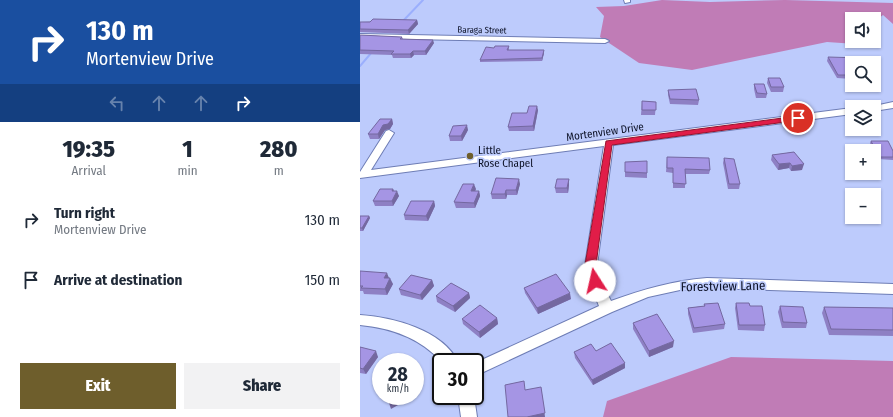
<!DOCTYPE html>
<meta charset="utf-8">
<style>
body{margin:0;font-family:"Fira Sans Condensed",sans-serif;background:#f2f2f3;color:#1f2937;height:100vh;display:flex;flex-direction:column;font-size:15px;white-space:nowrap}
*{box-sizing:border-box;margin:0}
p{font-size:13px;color:#747a83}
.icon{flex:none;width:22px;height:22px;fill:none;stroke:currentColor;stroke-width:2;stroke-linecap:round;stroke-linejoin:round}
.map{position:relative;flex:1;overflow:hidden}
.details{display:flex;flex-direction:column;background:#fff;width:360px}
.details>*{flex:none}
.hud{background:#1a4fa0;color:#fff;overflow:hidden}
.fabs{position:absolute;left:485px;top:12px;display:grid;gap:8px}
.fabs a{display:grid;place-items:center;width:36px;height:36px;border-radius:0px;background:#fff;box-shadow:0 1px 3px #0004;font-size:20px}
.speed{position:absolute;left:12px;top:353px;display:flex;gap:8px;font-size:20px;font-weight:700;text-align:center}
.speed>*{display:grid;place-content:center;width:52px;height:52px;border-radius:50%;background:#fff;box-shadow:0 1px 3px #0004;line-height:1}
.speed small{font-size:10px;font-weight:400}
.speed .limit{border:2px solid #111;border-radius:6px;background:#fff;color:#111}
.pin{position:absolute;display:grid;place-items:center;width:34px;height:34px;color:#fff;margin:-17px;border:2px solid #fff;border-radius:50%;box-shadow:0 1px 4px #0007}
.me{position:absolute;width:44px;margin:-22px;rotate:350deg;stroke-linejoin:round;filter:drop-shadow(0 0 3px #0008)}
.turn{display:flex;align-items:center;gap:14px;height:84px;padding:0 20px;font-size:18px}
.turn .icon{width:52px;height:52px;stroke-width:2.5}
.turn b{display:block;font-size:28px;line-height:34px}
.lanes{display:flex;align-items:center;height:38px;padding:0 20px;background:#0003;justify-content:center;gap:20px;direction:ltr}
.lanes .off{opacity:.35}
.eta{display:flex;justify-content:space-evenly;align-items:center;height:68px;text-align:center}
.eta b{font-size:24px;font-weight:800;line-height:28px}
.button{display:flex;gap:8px;margin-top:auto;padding:8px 20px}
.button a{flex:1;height:46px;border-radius:0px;background:#6e5e2c;color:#fff;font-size:16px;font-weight:800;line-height:46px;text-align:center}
.button a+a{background:#f2f2f3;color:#1f2937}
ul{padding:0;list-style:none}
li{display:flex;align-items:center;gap:12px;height:60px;padding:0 20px}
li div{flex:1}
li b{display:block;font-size:15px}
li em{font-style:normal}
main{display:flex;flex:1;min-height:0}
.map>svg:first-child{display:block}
.forest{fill:#c07cb6}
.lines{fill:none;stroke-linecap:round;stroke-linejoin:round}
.stream{stroke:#9baffd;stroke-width:2}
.minor-casing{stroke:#6e7db5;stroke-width:2}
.minor{fill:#fff;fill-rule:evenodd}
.wall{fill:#8e80c4}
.shaded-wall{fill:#7468a0}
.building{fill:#a595e4;stroke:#7468a0}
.route{fill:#e11d48;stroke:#92132f}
.poi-dot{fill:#6e5e2c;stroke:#bdcbfc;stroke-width:1.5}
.labels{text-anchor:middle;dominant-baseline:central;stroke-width:3.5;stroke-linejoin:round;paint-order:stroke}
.far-street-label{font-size:9px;fill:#0d1227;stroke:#bdcbfc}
.street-label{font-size:11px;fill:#0d1227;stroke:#bdcbfc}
.poi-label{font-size:11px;fill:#0d1227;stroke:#bdcbfc;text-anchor:start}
.near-street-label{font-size:13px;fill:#0d1227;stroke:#bdcbfc}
</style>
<main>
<section class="details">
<div class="hud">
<div class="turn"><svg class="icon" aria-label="right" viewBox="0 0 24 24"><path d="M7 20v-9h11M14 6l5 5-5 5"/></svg><div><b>130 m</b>Mortenview Drive</div></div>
<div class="lanes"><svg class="icon off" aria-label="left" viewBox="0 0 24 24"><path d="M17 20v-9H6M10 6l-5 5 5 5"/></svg><svg class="icon off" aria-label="ahead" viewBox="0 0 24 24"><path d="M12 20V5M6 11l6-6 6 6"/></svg><svg class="icon off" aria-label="ahead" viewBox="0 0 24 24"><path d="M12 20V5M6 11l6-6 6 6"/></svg><svg class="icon" aria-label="right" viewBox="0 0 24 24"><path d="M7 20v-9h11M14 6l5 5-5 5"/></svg></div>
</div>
<div class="eta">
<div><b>19:35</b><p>Arrival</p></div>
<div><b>1</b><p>min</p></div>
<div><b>280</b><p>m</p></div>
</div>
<ul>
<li><svg class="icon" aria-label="right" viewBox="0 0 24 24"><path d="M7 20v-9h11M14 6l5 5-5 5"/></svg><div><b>Turn right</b><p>Mortenview Drive</p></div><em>130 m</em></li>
<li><svg class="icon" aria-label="arrive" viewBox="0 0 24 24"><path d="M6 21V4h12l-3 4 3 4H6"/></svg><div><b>Arrive at destination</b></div><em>150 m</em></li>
</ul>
<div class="button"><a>Exit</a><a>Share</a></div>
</section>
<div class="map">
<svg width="533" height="417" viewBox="0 0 533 417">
<rect width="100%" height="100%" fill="#bdcbfc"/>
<g class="forest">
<path d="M302 0 350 2 425 0 533 3V24L523 15 514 22V19H492V41H498L496 44 467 42 332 70 279 63 240 37 244 16 236 7 264 6Z"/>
<path d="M371 357 533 361V417H243L247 401Z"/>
</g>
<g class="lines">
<g class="stream">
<path d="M42 22 63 0"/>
<path d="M0 66 12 52"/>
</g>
<defs>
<g id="minor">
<path d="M264 0H270V2L265 3Z"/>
<path d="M0 34 245 39 249 41 245 43 0 38Z"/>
<path d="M533 102V108L514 111V107H510Z"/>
<path d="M492 108V114L253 145 237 265 241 281 251 301C284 289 312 281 347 278L533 284V294L347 288 320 290 288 297 252 312 115 376V363L239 306 229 281 225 265 244 146 0 178V172L26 131 29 130 34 133 11 170Z"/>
<path d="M0 315C32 317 83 330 98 362H82C60 338 32 328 0 325Z"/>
<path d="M98 396H114L117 417H101Z"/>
</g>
</defs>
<use href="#minor" class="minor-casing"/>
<use href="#minor" class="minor"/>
</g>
<g class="wall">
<path d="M57 20 58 24 49 34 0 32V22Z"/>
<path d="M0 35 42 37 43 39 74 43 66 55H54L51 58H33L32 55 0 54Z"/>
<path d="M149 46V50L184 53 182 61 120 62V60L134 48Z"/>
<path d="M468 57 492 63V79L477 78 467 61Z"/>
<path d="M408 78 424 87 423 92H411L407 83Z"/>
<path d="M394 84 407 94 406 98H396L394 89Z"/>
<path d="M308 90 339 100 338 105 310 104 308 95Z"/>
<path d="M282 101 296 102 295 115H281Z"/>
<path d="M178 110 174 131H149L148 127 167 113Z"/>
<path d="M32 119 33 124 30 129 25 130 19 139H10L8 134Z"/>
<path d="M108 130 102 141H90L89 136Z"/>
<path d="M511 141 533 151V160L518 159 510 143Z"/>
<path d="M434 152 442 170 431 171 429 168 418 170 411 160 412 155Z"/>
<path d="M307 157 350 170 349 174H325V188H313V173L306 172Z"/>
<path d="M364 158 380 184 379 189H368L363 163Z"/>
<path d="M287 161V178L265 177V172Z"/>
<path d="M209 179V185L208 193H196L195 188Z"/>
<path d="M160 184 157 195H147L146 199H132L131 194Z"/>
<path d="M33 189 34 191 39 196 33 206H15L13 201Z"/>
<path d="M116 189 115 191H119L120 196 115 208H96L94 202Z"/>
<path d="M74 201 75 206 68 221 45 220 44 215Z"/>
<path d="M0 216H9L10 218 3 231H0Z"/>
<path d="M0 271 33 284 27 295 4 294 3 291H0Z"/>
<path d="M72 280 74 286 62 300 41 295 39 289Z"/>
<path d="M164 288 211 299 178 314 165 293Z"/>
<path d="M109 293 110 298 95 312 77 302 76 296Z"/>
<path d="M376 303 390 306 405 325 404 331 378 330 375 308Z"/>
<path d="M344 304 365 324 364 329 333 333 328 314V308L344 306Z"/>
<path d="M420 306 447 323 446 328H422L418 312Z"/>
<path d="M464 307 533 308V336L469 335 462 313Z"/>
<path d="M137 318 138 324 120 338 103 324 102 319Z"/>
<path d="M273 323 313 347 289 357 273 329Z"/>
<path d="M0 347 18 357 6 374 0 373Z"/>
<path d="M236 351 265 368 233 385 215 358 214 352Z"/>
</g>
<g class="shaded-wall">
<path d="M57 20 58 24 49 34 48 30Z"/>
<path d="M73 40 74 43 66 55 65 51Z"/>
<path d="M184 50V53L182 61V58Z"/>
<path d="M53 51 54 55 51 58 50 54Z"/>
<path d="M177 106 178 110 174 131 173 126Z"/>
<path d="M32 119 33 124 30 129 25 130 19 139 18 134 23 125Z"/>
<path d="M107 125 108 130 102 141 101 136Z"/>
<path d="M430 163 429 168 418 170 419 164Z"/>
<path d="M444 164 442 170 431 171 432 166Z"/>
<path d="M159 179 160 184 157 195 156 190Z"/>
<path d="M209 179V185L208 193 207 188Z"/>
<path d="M114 184 116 189 113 196 111 191Z"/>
<path d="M33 189 35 195 37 191 39 196 33 206 32 201V191Z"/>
<path d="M146 190 147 195 146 199 145 194Z"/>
<path d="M119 191 120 196 115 208 114 203Z"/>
<path d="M74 201 75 206 68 221 66 216Z"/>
<path d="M9 216 10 218 3 231 2 228Z"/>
<path d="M27 273 29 278H24Z"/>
<path d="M30 278 33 284 27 295 25 289Z"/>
<path d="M72 280 74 286 62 300 60 295Z"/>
<path d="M109 293 110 298 95 312 93 306Z"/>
<path d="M210 293 211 299 178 314 177 308Z"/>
<path d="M137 318 138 324 120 338 119 332Z"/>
<path d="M314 341 313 347 289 357V351Z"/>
<path d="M16 351 18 357 6 374 3 369Z"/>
<path d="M265 363V368L233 385 232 380Z"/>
<path d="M181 387 185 417H167Z"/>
<path d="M42 396H54L31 409 29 403Z"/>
</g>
<g class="building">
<path d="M13 19 57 20 48 30 0 29V22H10Z"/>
<path d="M0 35 42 37 40 39 73 40 65 51H53L50 54H31L34 51 0 50Z"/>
<path d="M135 46H149L147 50H184L182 58 120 60 126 47 134 48Z"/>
<path d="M468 57 501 58 504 63H492V75H478Z"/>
<path d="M408 78H420L424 87H411Z"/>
<path d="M394 84H404L407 94 397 93Z"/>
<path d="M336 89 339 100 310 99 308 90Z"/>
<path d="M282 101 296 102V110H282Z"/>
<path d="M169 106H177L173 126 148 127 152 113H167Z"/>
<path d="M20 119H32L28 124 23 125 18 134H8Z"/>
<path d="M107 125 101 136H89L93 126Z"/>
<path d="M511 141H528L533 151V157H519Z"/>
<path d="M434 152 444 164 432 166 430 163 419 164 412 155Z"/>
<path d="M307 157 349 158 350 170 325 169 326 184 313 183V168H307Z"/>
<path d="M364 158 374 159 380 184H369Z"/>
<path d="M287 161V173L265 172V162Z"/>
<path d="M136 178 159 179 156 190H146L145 194H131Z"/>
<path d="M197 179H209L207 188H195Z"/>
<path d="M103 184H114L111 191H119L114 203 94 202Z"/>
<path d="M20 189H33L32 191H37L32 201H13Z"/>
<path d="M51 201H74L66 216 44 215Z"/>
<path d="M0 216H9L2 228H0Z"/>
<path d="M0 271 27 273 24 278H30L25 289 1 288 3 286H0Z"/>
<path d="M196 274 210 293 177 308 164 288Z"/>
<path d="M51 275 72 280 60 295 39 289Z"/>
<path d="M91 283 109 293 93 306 76 296Z"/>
<path d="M358 303 365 324 334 328 328 308 345 306 344 304Z"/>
<path d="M376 303H389L390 306H402L405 325H379Z"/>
<path d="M120 305 137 318 119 332 102 319Z"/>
<path d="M420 306 443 307 447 323 423 322Z"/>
<path d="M464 307 533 308V330L471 329Z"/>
<path d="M297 314 314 341 289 351 273 323Z"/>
<path d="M251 343 265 363 232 380 214 352 231 344 236 351Z"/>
<path d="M0 347 16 351 3 369 0 368Z"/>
<path d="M21 379V388L18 381Z"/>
<path d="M164 381 165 390 181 387 185 413 167 417H148L145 385Z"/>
<path d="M25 396H42L29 403Z"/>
</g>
<path class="route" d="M438 116 442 118 441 120 252 145 236 265 240 281 238 284H231L225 265 246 141Z"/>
<circle class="poi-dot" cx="110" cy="156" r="4"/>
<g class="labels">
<g class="far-street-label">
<text transform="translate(122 30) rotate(1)">Baraga Street</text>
</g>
<g class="street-label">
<text transform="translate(245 132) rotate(-8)">Mortenview Drive</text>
</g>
<g class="poi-label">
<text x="118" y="150">Little<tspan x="118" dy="13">Rose Chapel</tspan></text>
</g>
<g class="near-street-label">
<text transform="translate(363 286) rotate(-1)">Forestview Lane</text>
</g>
</g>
</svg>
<div class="fabs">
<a><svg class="icon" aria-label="sound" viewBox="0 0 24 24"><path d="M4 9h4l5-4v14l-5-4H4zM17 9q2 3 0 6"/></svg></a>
<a><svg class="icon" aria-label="search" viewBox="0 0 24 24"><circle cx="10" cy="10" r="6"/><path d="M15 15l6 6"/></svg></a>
<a><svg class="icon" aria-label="layers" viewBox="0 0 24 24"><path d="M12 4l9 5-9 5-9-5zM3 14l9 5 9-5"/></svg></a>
<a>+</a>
<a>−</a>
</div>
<div class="speed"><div>28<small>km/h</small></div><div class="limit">30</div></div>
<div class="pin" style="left:438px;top:118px;background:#d93025"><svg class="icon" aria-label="arrive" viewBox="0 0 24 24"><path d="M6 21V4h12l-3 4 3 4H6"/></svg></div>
<svg class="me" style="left:235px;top:281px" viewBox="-20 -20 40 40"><circle r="19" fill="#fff"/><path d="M0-13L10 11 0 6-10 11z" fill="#e11d48"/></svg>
</div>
</main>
